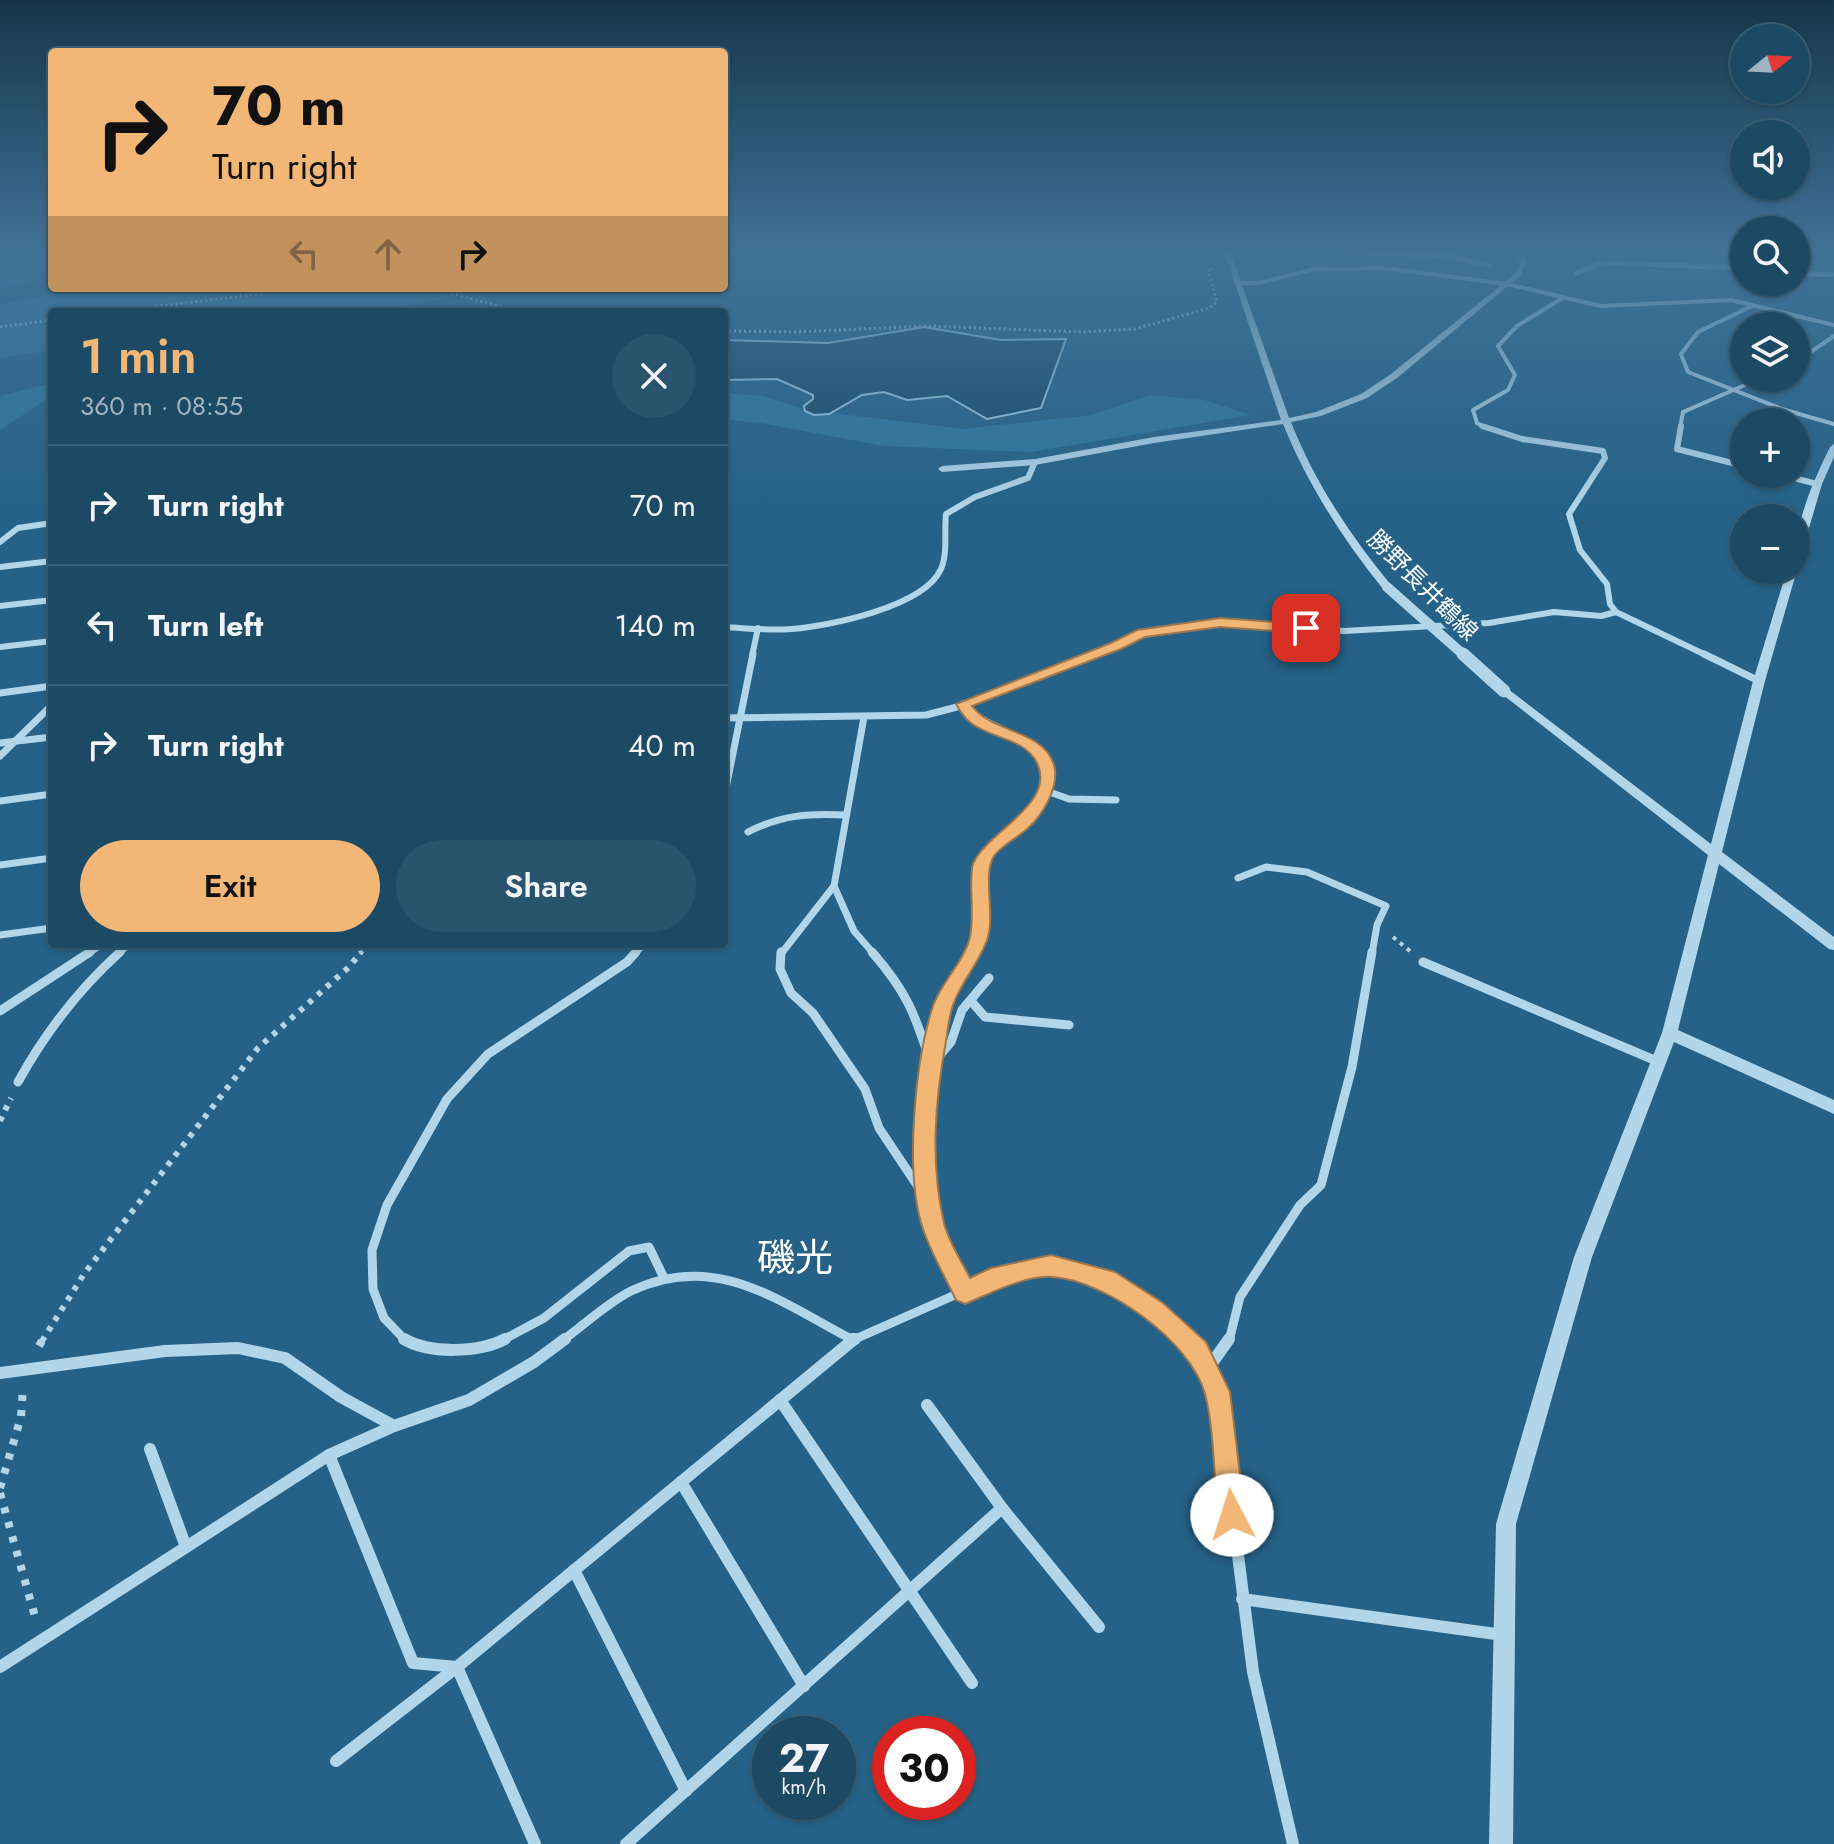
<!DOCTYPE html>
<meta charset="utf-8">
<style>
body{margin:0;font-family:Jost,"Noto Sans JP",sans-serif;background:#29546e;color:#f1f3f6;height:100vh;display:flex;flex-direction:column;font-size:30px;white-space:nowrap}
*{box-sizing:border-box;margin:0}
p{font-size:26px;color:#a0b3bf}
.icon{flex:none;width:44px;height:44px;fill:none;stroke:currentColor;stroke-width:2;stroke-linecap:round;stroke-linejoin:round}
.map{position:relative;flex:1;overflow:hidden}
.side{position:absolute;left:48px;top:308px;width:680px;height:640px;display:flex;flex-direction:column;background:#1c4a65;border-radius:8px;box-shadow:0 2px 6px #0004,0 0 0 2px #3a6279}
.side>*{flex:none}
.banner{position:absolute;left:48px;top:48px;width:680px;height:244px;border-radius:8px;box-shadow:0 2px 6px #0004,0 0 0 2px #3a6279;background:#f2b776;color:#111;overflow:hidden}
.needle{width:52px;rotate:72deg}
.controls{position:absolute;left:1730px;top:24px;display:grid;gap:16px}
.controls a{display:grid;place-items:center;width:80px;height:80px;border-radius:50%;background:#1c4a65;box-shadow:0 2px 6px #0004,0 0 0 2px #3a6279;font-size:40px}
.speed{position:absolute;left:752px;top:1716px;display:flex;gap:16px;font-size:40px;font-weight:700;text-align:center}
.speed>*{display:grid;place-content:center;width:104px;height:104px;border-radius:50%;background:#1c4a65;box-shadow:0 2px 6px #0004,0 0 0 2px #3a6279;line-height:1}
.speed small{font-size:20px;font-weight:400}
.speed .limit{border:12px solid #d22;background:#fff;color:#111}
.pin{position:absolute;display:grid;place-items:center;width:68px;height:68px;color:#fff;margin:-34px;border-radius:16px;box-shadow:0 4px 12px #0006}
.me{position:absolute;width:88px;margin:-44px;rotate:355deg;stroke-linejoin:round;filter:drop-shadow(0 0 6px #0008)}
.turn{display:flex;align-items:center;gap:28px;height:168px;padding:0 32px;font-size:36px}
.turn .icon{width:104px;height:104px;stroke-width:2.5}
.turn b{display:block;font-size:56px;line-height:68px}
.lanes{display:flex;align-items:center;height:76px;padding:0 32px;background:#0003;justify-content:center;gap:40px;direction:ltr}
.lanes .off{opacity:.35}
.round{display:grid;place-items:center;flex:none;width:84px;height:84px;border-radius:42px;background:#29546e}
.summary{display:flex;align-items:center;justify-content:space-between;height:136px;padding:0 32px}
h1{font-size:48px;font-weight:600;line-height:60px;color:#f2b776}
.cta{display:flex;gap:16px;margin-top:auto;padding:16px 32px}
.cta a{flex:1;height:92px;border-radius:48px;background:#f2b776;color:#111;font-size:32px;font-weight:600;line-height:92px;text-align:center}
.cta a+a{background:#29546e;color:#f1f3f6}
ul{padding:0;list-style:none}
li{display:flex;align-items:center;gap:24px;height:120px;padding:0 32px;border-top:2px solid #3a6279}
li div{flex:1}
li b{display:block;font-size:30px}
li em{font-style:normal}
.map>svg:first-child{display:block}
.green{fill:#30779e}
.water{fill:#1a4a67;stroke:#a5d2e9;stroke-width:2}
.lines{fill:none;stroke-linecap:round;stroke-linejoin:round}
.stream{stroke:#a5d2e9;stroke-width:5}
.path-far3{stroke:#b1d5e9;stroke-width:3;stroke-dasharray:2 3;stroke-linecap:butt}
.path-far2{stroke:#b1d5e9;stroke-width:4;stroke-dasharray:4 5;stroke-linecap:butt}
.path-far1{stroke:#b1d5e9;stroke-width:6;stroke-dasharray:5 7;stroke-linecap:butt}
.path{stroke:#b1d5e9;stroke-width:8;stroke-dasharray:6 9;stroke-linecap:butt}
.minor-far4{stroke:#b1d5e9;stroke-width:4}
.minor-far3{stroke:#b1d5e9;stroke-width:6}
.minor-far2{stroke:#b1d5e9;stroke-width:7}
.minor-far1{stroke:#b1d5e9;stroke-width:9}
.minor{stroke:#b1d5e9;stroke-width:12}
.tertiary{fill:#b1d5e9;fill-rule:evenodd}
.tertiary-bridge-far1{stroke:#b1d5e9;stroke-width:10}
.tertiary-bridge{stroke:#b1d5e9;stroke-width:13}
.route{fill:#f2b776;stroke:#9d774d;stroke-width:2}
.labels{text-anchor:middle;dominant-baseline:central;stroke-width:8;stroke-linejoin:round;paint-order:stroke}
.far-street-label{font-size:24px;fill:#fff;stroke:#266287}
.near-quarter-label{font-size:38px;fill:#fff;stroke:#266287}
</style>
<div class="map">
<svg width="1834" height="1844" viewBox="0 0 1834 1844">
<rect width="100%" height="100%" fill="#266287"/>
<g class="green">
<path d="M0 251H52V276L0 289Z"/>
<path d="M90 288H500L403 306 351 312H52V350L0 358V304Z"/>
<path d="M52 383V396L0 430V396Z"/>
<path d="M724 393 763 396 808 410 963 429 1092 415 1150 395 1204 400 1251 415 1031 452 884 446 760 423 724 419Z"/>
</g>
<path class="water" d="M924 327 1001 340 1066 339 1041 408 987 419 947 396 907 400 884 392 862 395 829 414 814 415 805 411 804 406 813 399V395L777 379 724 380V340L828 343Z"/>
<g class="lines">
<g class="stream">
<path d="M1320 251 1448 256 1489 265"/>
<path d="M1577 273 1598 264 1611 263 1744 268"/>
<path d="M1796 273 1834 275"/>
</g>
<g class="path-far3">
<path d="M432 288 520 312"/>
<path d="M111 312 309 288"/>
<path d="M0 327 52 320"/>
<path d="M724 331 795 332 927 326 1082 332 1135 329 1209 308 1217 302 1208 269H1214"/>
</g>
<g class="path-far2">
<path d="M1393 937 1410 951"/>
<path d="M360 954 368 944"/>
</g>
<g class="path-far1">
<path d="M0 1121 11 1098"/>
<path d="M42 1341 84 1274 258 1048 349 967 361 952"/>
</g>
<g class="path">
<path d="M39 1346 43 1339"/>
<path d="M0 1488 21 1417 23 1388"/>
<path d="M0 1493 36 1620"/>
</g>
<g class="minor-far4">
<path d="M1238 283H1258L1315 269 1384 268 1507 284 1601 306 1731 300 1834 325"/>
<path d="M1752 306 1698 332 1681 354 1688 372 1782 409 1834 424"/>
<path d="M1796 362 1834 336"/>
<path d="M1486 428 1477 423 1473 410 1508 390 1515 375 1498 346 1517 326 1561 299"/>
<path d="M1680 428 1683 412 1761 378"/>
</g>
<g class="minor-far3">
<path d="M1482 426 1522 439 1603 451 1605 458 1569 514 1580 550 1607 584 1610 604 1616 612"/>
<path d="M1681 426 1677 449 1744 466"/>
<path d="M1778 474 1817 484"/>
<path d="M0 542 18 528 52 523"/>
<path d="M0 567 52 561"/>
<path d="M0 606 52 600"/>
<path d="M724 627C746 628 769 631 792 629 829 626 924 607 941 569 948 553 944 531 946 514L975 497 1028 478 1035 462"/>
<path d="M0 647 52 641"/>
<path d="M752 656 758 628"/>
<path d="M1089 656 1142 633 1220 622 1344 631 1489 623 1554 612 1601 616 1616 612 1708 656"/>
</g>
<g class="minor-far2">
<path d="M1704 654 1759 681"/>
<path d="M0 693 52 686"/>
<path d="M963 704C983 725 1008 729 1031 746 1088 788 998 830 982 864 969 892 989 922 971 954"/>
<path d="M864 717 834 886 854 931 874 954"/>
<path d="M724 718 926 715 957 707 1094 654"/>
<path d="M0 743 52 737"/>
<path d="M0 756 52 705"/>
<path d="M1044 790 1069 799 1116 800"/>
<path d="M724 798 753 654"/>
<path d="M0 801 52 794"/>
<path d="M748 832C781 815 810 813 846 815"/>
<path d="M0 865 52 858"/>
<path d="M1238 878 1266 867 1307 872 1386 906 1377 925 1372 954"/>
<path d="M0 935 52 928"/>
<path d="M87 954 102 944"/>
<path d="M118 954 129 944"/>
<path d="M634 954 644 944"/>
<path d="M781 954 834 886"/>
</g>
<g class="minor-far1">
<path d="M781 952 780 969 791 993 813 1013 865 1089 879 1128 927 1200"/>
<path d="M872 952C907 992 915 1014 931 1064"/>
<path d="M1423 962 1659 1062"/>
<path d="M971 1001 985 1017 1069 1025"/>
<path d="M0 1011 90 952"/>
<path d="M932 1064 951 1042 962 1010 989 978"/>
<path d="M18 1082C45 1033 78 990 120 952"/>
<path d="M965 1292C954 1271 939 1249 933 1226 916 1163 922 1067 943 1006 949 986 963 970 973 952"/>
<path d="M406 1341 384 1318 373 1289 372 1250 387 1205 447 1099 488 1054 627 962 636 952"/>
<path d="M501 1341 544 1318 629 1251 649 1247 664 1278"/>
<path d="M562 1341C584 1325 607 1303 631 1291 716 1250 780 1302 853 1340L991 1279 1051 1266 1107 1280 1154 1311 1187 1341"/>
<path d="M1229 1341 1240 1297 1300 1205 1321 1185 1352 1067 1372 952"/>
</g>
<g class="minor">
<path d="M404 1339C429 1354 479 1353 505 1339"/>
<path d="M852 1339H855"/>
<path d="M1184 1339 1197 1351 1217 1392 1253 1672 1293 1844"/>
<path d="M1207 1370 1229 1339"/>
<path d="M0 1373 165 1351 238 1348 285 1358 341 1397 394 1426"/>
<path d="M780 1400 972 1683"/>
<path d="M927 1405 1002 1508 1099 1627"/>
<path d="M150 1449 186 1547"/>
<path d="M681 1482 804 1686"/>
<path d="M574 1570 686 1791"/>
<path d="M1242 1599 1503 1635"/>
<path d="M0 1667 329 1455"/>
<path d="M336 1761 457 1667 853 1340"/>
<path d="M535 1844 457 1667 413 1663 329 1455 394 1426 469 1400 534 1362 565 1339"/>
<path d="M626 1844 1002 1508"/>
</g>
<g class="tertiary">
<path d="M1224 251H1230L1289 418 1316 412 1361 394 1391 374 1515 274 1520 263 1515 251H1521L1526 263 1520 276 1397 378 1367 398 1321 416 1291 422C1315 483 1350 535 1391 585V589H1383C1342 538 1308 485 1283 424L1154 443 1035 465 942 472 938 469 942 466 1035 459 1154 437 1281 420Z"/>
<path d="M1834 444V457L1822 484 1801 555 1796 558C1796 519 1813 482 1830 447Z"/>
<path d="M1796 568 1797 570 1765 681 1722 852 1834 937V950L1829 949 1719 864 1678 1030 1834 1100V1114L1674 1042 1592 1257 1516 1524 1513 1844H1489L1496 1524 1574 1257 1662 1033 1708 855 1498 691 1500 689H1508L1711 844 1753 681 1787 570Z"/>
</g>
<path class="tertiary-bridge-far1" d="M1387 587 1465 656"/>
<path class="tertiary-bridge" d="M1463 654 1504 691"/>
</g>
<linearGradient id="sky" x2="0" y2="1"><stop stop-color="#15364a"/><stop offset="0.49" stop-color="#417196"/><stop offset="1" stop-color="#417196" stop-opacity="0"/></linearGradient>
<rect width="1834" height="509" fill="url(#sky)"/>
<path class="route" d="M1220 618 1306 624 1313 628 1306 633 1220 627 1145 637 1121 649 972 706C993 734 1043 729 1054 765 1060 786 1043 815 1027 829 1017 838 1002 845 994 856 982 875 996 916 987 940 979 963 961 982 953 1005 949 1016 948 1029 946 1041 935 1101 930 1163 944 1223 948 1241 961 1260 970 1278L991 1268 1051 1255 1115 1272 1163 1303 1206 1342 1230 1392 1245 1515 1241 1525 1232 1529 1222 1525 1218 1515C1214 1480 1214 1427 1205 1394 1191 1341 1105 1280 1052 1277 1025 1275 989 1294 965 1304L956 1300C945 1277 931 1253 923 1229 904 1174 915 1061 933 1006 941 982 964 962 970 937 975 915 968 879 973 864 985 833 1057 804 1037 763 1025 738 991 739 971 723 965 719 960 711 956 704L1111 643 1137 630Z"/>
<g class="labels">
<g class="far-street-label">
<text transform="translate(1423 585) rotate(45)">勝野長井鶴線</text>
</g>
<g class="near-quarter-label">
<text x="795" y="1257">磯光</text>
</g>
</g>
</svg>
<div class="controls">
<a><svg class="needle" viewBox="-14 -14 28 28"><path d="M0-13l5 13h-10z" fill="#e53935"/><path d="M0 13l5-13h-10z" fill="#a0b3bf"/></svg></a>
<a><svg class="icon" aria-label="sound" viewBox="0 0 24 24"><path d="M4 9h4l5-4v14l-5-4H4zM17 9q2 3 0 6"/></svg></a>
<a><svg class="icon" aria-label="search" viewBox="0 0 24 24"><circle cx="10" cy="10" r="6"/><path d="M15 15l6 6"/></svg></a>
<a><svg class="icon" aria-label="layers" viewBox="0 0 24 24"><path d="M12 4l9 5-9 5-9-5zM3 14l9 5 9-5"/></svg></a>
<a>+</a>
<a>−</a>
</div>
<div class="speed"><div>27<small>km/h</small></div><div class="limit">30</div></div>
<div class="pin" style="left:1306px;top:628px;background:#d93025"><svg class="icon" aria-label="arrive" viewBox="0 0 24 24"><path d="M6 21V4h12l-3 4 3 4H6"/></svg></div>
<svg class="me" style="left:1232px;top:1515px" viewBox="-20 -20 40 40"><circle r="19" fill="#fff"/><path d="M0-13L10 11 0 6-10 11z" fill="#f2b776"/></svg>
<div class="banner">
<div class="turn"><svg class="icon" aria-label="right" viewBox="0 0 24 24"><path d="M7 20v-9h11M14 6l5 5-5 5"/></svg><div><b>70 m</b>Turn right</div></div>
<div class="lanes"><svg class="icon off" aria-label="left" viewBox="0 0 24 24"><path d="M17 20v-9H6M10 6l-5 5 5 5"/></svg><svg class="icon off" aria-label="ahead" viewBox="0 0 24 24"><path d="M12 20V5M6 11l6-6 6 6"/></svg><svg class="icon" aria-label="right" viewBox="0 0 24 24"><path d="M7 20v-9h11M14 6l5 5-5 5"/></svg></div>
</div>
<section class="side">
<div class="summary"><div><h1>1 min</h1><p>360 m · 08:55</p></div><a class="round"><svg class="icon" aria-label="close" viewBox="0 0 24 24"><path d="M6 6l12 12M18 6L6 18"/></svg></a></div>
<ul>
<li><svg class="icon" aria-label="right" viewBox="0 0 24 24"><path d="M7 20v-9h11M14 6l5 5-5 5"/></svg><div><b>Turn right</b></div><em>70 m</em></li>
<li><svg class="icon" aria-label="left" viewBox="0 0 24 24"><path d="M17 20v-9H6M10 6l-5 5 5 5"/></svg><div><b>Turn left</b></div><em>140 m</em></li>
<li><svg class="icon" aria-label="right" viewBox="0 0 24 24"><path d="M7 20v-9h11M14 6l5 5-5 5"/></svg><div><b>Turn right</b></div><em>40 m</em></li>
</ul>
<div class="cta"><a>Exit</a><a>Share</a></div>
</section>
</div>
